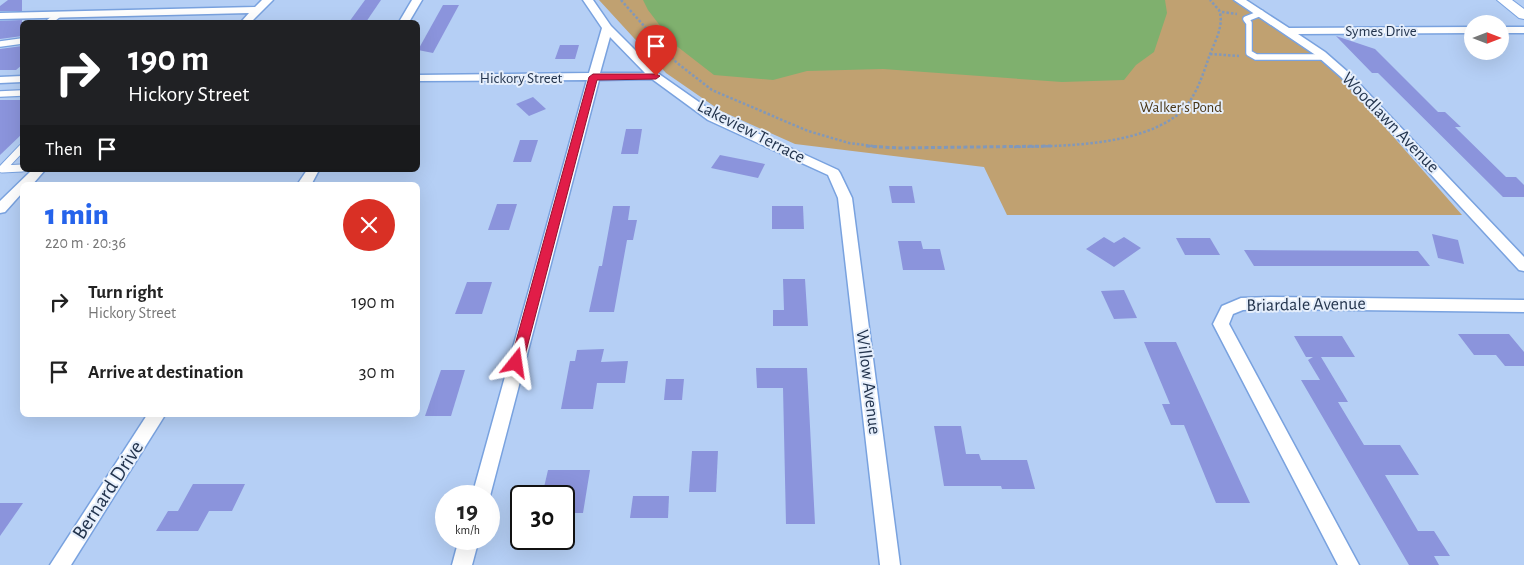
<!DOCTYPE html>
<meta charset="utf-8">
<style>
body{margin:0;font-family:"Alegreya Sans",sans-serif;background:#f2f2f2;color:#222;height:100vh;display:flex;flex-direction:column;font-size:19px;white-space:nowrap}
*{box-sizing:border-box;margin:0}
p{font-size:16px;color:#767676}
.icon{flex:none;width:28px;height:28px;fill:none;stroke:currentColor;stroke-width:2;stroke-linecap:round;stroke-linejoin:round}
.map{position:relative;flex:1;overflow:hidden}
.side{position:absolute;left:20px;top:182px;width:400px;height:235px;display:flex;flex-direction:column;background:#fff;border-radius:8px;box-shadow:0 5px 20px #0002}
.side>*{flex:none}
.top-card{position:absolute;left:20px;top:20px;width:400px;height:152px;border-radius:8px;box-shadow:0 5px 20px #0002;background:#202124;color:#fff;overflow:hidden}
.needle{width:32px;rotate:90deg}
.controls{position:absolute;left:1464px;top:15px;display:grid;gap:10px}
.controls a{display:grid;place-items:center;width:45px;height:45px;border-radius:50%;background:#fff;box-shadow:0 5px 20px #0002;font-size:25px}
.speed{position:absolute;left:435px;top:485px;display:flex;gap:10px;font-size:25px;font-weight:700;text-align:center}
.speed>*{display:grid;place-content:center;width:65px;height:65px;border-radius:50%;background:#fff;box-shadow:0 5px 20px #0002;line-height:1}
.speed small{font-size:12px;font-weight:400}
.speed .limit{border:2px solid #111;border-radius:8px;background:#fff;color:#111}
.pin{position:absolute;display:grid;place-items:center;width:42px;height:42px;color:#fff;margin:-51px -21px;border-radius:50% 50% 50% 0;rotate:-45deg;box-shadow:0 0 5px #0007}
.pin .icon{rotate:45deg}
.me{position:absolute;width:55px;margin:-28px;rotate:15deg;stroke-linejoin:round;filter:drop-shadow(0 0 4px #0008)}
.turn{display:flex;align-items:center;gap:18px;height:105px;padding:0 25px;font-size:22px}
.turn .icon{width:65px;height:65px;stroke-width:2.5}
.turn b{display:block;font-size:35px;line-height:42px}
.then{display:flex;align-items:center;height:48px;padding:0 25px;background:#0003;gap:10px;font-size:19px}
.round{display:grid;place-items:center;flex:none;width:52px;height:52px;border-radius:26px;background:#f2f2f2}
.overview{display:flex;align-items:center;justify-content:space-between;height:85px;padding:0 25px}
h1{font-size:30px;font-weight:800;line-height:38px;color:#2563eb}
ul{padding:0;list-style:none}
li{display:flex;align-items:center;gap:15px;height:70px;padding:0 25px}
li div{flex:1}
li b{display:block;font-size:19px}
li em{font-style:normal}
.map>svg:first-child{display:block}
.green{fill:#c0a171}
.water{fill:#7fb06e}
.building{fill:#8b94dc}
.lines{fill:none;stroke-linecap:round;stroke-linejoin:round}
.lane-far1-casing{stroke:#79a2df;stroke-width:8}
.lane-casing{stroke:#79a2df;stroke-width:9}
.street-casing{stroke:#79a2df;stroke-width:3}
.secondary-casing{stroke:#79a2df;stroke-width:2}
.path-far1{stroke:#8198ba;stroke-width:2.5;stroke-dasharray:2.5 2;stroke-linecap:butt}
.path{stroke:#8198ba;stroke-width:3;stroke-dasharray:4 2.5;stroke-linecap:butt}
.lane-far1{stroke:#fff;stroke-width:5.5}
.lane{stroke:#fff;stroke-width:7}
.street{fill:#fff;fill-rule:evenodd}
.secondary{fill:#fff;fill-rule:evenodd}
.route{fill:#e11d48;stroke:#92132f}
.labels{text-anchor:middle;dominant-baseline:central;stroke-width:4;stroke-linejoin:round;paint-order:stroke}
.far-street-label{font-size:15px;fill:#23344d;stroke:#e5eefb}
.far-park-label{font-size:15px;fill:#493616;stroke:#e5eefb}
.street-label{font-size:18px;fill:#23344d;stroke:#e5eefb}
.near-street-label{font-size:21px;fill:#23344d;stroke:#e5eefb}
</style>
<div class="map">
<svg width="1524" height="565" viewBox="0 0 1524 565">
<rect width="100%" height="100%" fill="#b5cff5"/>
<path class="green" d="M599 0H1234L1290 36 1333 68 1462 215H1007L984 167 795 144 721 111 666 73Z"/>
<path class="water" d="M643 0H1165L1167 13 1154 52 1136 65 1124 80 1062 82 883 69 807 71 773 80 714 75 674 44 648 10Z"/>
<g class="building">
<path d="M8 0H22V11H0V6Z"/>
<path d="M365 0H381L366 22H349Z"/>
<path d="M443 5H459L433 53 418 50Z"/>
<path d="M22 20V36L0 39V21Z"/>
<path d="M1336 36 1375 49 1438 112H1445L1461 127H1455L1506 177H1516L1524 185V197H1503L1378 73H1372Z"/>
<path d="M560 45H579L575 59H555Z"/>
<path d="M22 46V65L16 70H0V49Z"/>
<path d="M533 97 546 109 529 116 516 104Z"/>
<path d="M0 100H22V134L0 155Z"/>
<path d="M626 129H642L638 154H621Z"/>
<path d="M520 140H538L531 162H513Z"/>
<path d="M720 155 765 164 758 178 711 168Z"/>
<path d="M889 186H912L915 203H892Z"/>
<path d="M497 204H517L509 230H488Z"/>
<path d="M613 206H630L628 220H637L633 240H627L614 312H589L599 266H602Z"/>
<path d="M772 206H803L804 229H772Z"/>
<path d="M1432 234 1458 240 1464 264 1438 258Z"/>
<path d="M1104 237 1114 243 1124 237 1141 248 1114 267 1086 249Z"/>
<path d="M1176 238H1210L1220 255H1185Z"/>
<path d="M898 241H921L923 249H940L945 270H903Z"/>
<path d="M1244 250 1418 251 1430 266H1254Z"/>
<path d="M783 279H805L808 326H773V310H784Z"/>
<path d="M467 282H492L482 314H455Z"/>
<path d="M1124 290 1137 318 1114 319 1101 291Z"/>
<path d="M1458 334H1509L1524 352V366H1505L1496 355H1474Z"/>
<path d="M1294 336H1342L1355 357H1321L1348 402H1338L1364 445H1400L1419 475H1385L1418 531H1434L1450 556H1434L1439 565H1409L1301 380H1320L1308 360 1313 357H1306Z"/>
<path d="M1144 342H1176L1250 503H1216L1184 425H1171L1162 404H1170Z"/>
<path d="M604 349 601 362 628 361 625 383H597L593 409H561L570 361H575L577 350Z"/>
<path d="M756 368H807L815 524H786L783 388H757Z"/>
<path d="M441 370H465L451 416H425Z"/>
<path d="M666 379H684L682 400H664Z"/>
<path d="M934 426H961L966 454H979L981 460H1027L1035 489H1002L1001 486H944Z"/>
<path d="M692 451H718L716 492H689Z"/>
<path d="M548 470H590L583 513H564V496H542Z"/>
<path d="M193 484H245L232 511H209L198 531H156L168 511H178Z"/>
<path d="M633 496H669L668 518H630Z"/>
<path d="M0 503H23L0 536Z"/>
</g>
<g class="lines">
<defs>
<g id="lane-far1">
<path d="M1261 13 1246 19 1249 23V53L1256 57H1325"/>
<path d="M49 22 58 15"/>
<path d="M0 44 22 41"/>
<path d="M0 94 22 93"/>
</g>
<path id="lane" d="M22 148 2 169 22 168"/>
<g id="street">
<path d="M262 0H273L251 22H241L249 13 0 19V13L255 7Z"/>
<path d="M412 0H422L409 22H399Z"/>
<path d="M583 0H593L611 26 659 74 716 114 838 170 840 173 852 198 900 565H880L838 198 828 175 708 120 652 79 599 80 490 496 489 500V496H472L587 80 418 81V75L589 73 602 28ZM610 37 645 73H600Z"/>
<path d="M1234 0H1246L1289 28 1472 27V33L1298 34 1325 52 1349 73 1524 257V271L1519 270 1341 77 1317 56Z"/>
<rect x="1500" y="27" width="24" height="6"/>
<path d="M22 76V82L0 83V77Z"/>
<path d="M32 170H45L32 185H22V193L5 212 0 213V201Z"/>
<path d="M307 170H319L311 185H297Z"/>
<path d="M1271 297 1524 300V312L1271 309 1243 310 1233 314 1229 324 1359 565H1338L1213 324 1222 306 1241 298Z"/>
<path d="M147 415H165L71 565H50Z"/>
<path d="M459 539H479L472 565H452Z"/>
</g>
<path id="secondary" d="M1497 0H1512L1524 9V19L1519 18Z"/>
</defs>
<use href="#lane-far1" class="lane-far1-casing"/>
<use href="#lane" class="lane-casing"/>
<use href="#street" class="street-casing"/>
<use href="#secondary" class="secondary-casing"/>
<g class="path-far1">
<path d="M621 0 676 62 712 90 808 131 849 143 880 147"/>
<path d="M1222 12 1237 14"/>
<path d="M1210 54 1239 56"/>
<path d="M1014 147C1063 146 1135 146 1176 116 1194 103 1202 77 1209 57 1214 43 1225 25 1219 10L1210 0"/>
</g>
<path class="path" d="M866 146 898 148 1051 146"/>
<use href="#lane-far1" class="lane-far1"/>
<use href="#lane" class="lane"/>
<use href="#street" class="street"/>
<use href="#secondary" class="secondary"/>
</g>
<path class="route" d="M593 74H656L660 76 656 79 597 80 523 363 521 366H512L510 363 589 77Z"/>
<g class="labels">
<g class="far-street-label">
<text x="1381" y="31">Symes Drive</text>
<text x="521" y="78">Hickory Street</text>
</g>
<g class="far-park-label">
<text x="1181" y="107">Walker's Pond</text>
</g>
<g class="street-label">
<text transform="translate(1390 123) rotate(46)">Woodlawn Avenue</text>
<text transform="translate(751 132) rotate(27)">Lakeview Terrace</text>
<text transform="translate(1306 305) rotate(-1)">Briardale Avenue</text>
<text transform="translate(868 382) rotate(83)">Willow Avenue</text>
</g>
<g class="near-street-label">
<text transform="translate(108 490) rotate(-57)">Bernard Drive</text>
</g>
</g>
</svg>
<div class="controls">
<a><svg class="needle" viewBox="-14 -14 28 28"><path d="M0-13l5 13h-10z" fill="#e53935"/><path d="M0 13l5-13h-10z" fill="#767676"/></svg></a>
</div>
<div class="speed"><div>19<small>km/h</small></div><div class="limit">30</div></div>
<div class="pin" style="left:656px;top:76px;background:#d93025"><svg class="icon" aria-label="arrive" viewBox="0 0 24 24"><path d="M6 21V4h12l-3 4 3 4H6"/></svg></div>
<svg class="me" style="left:516px;top:363px" viewBox="-20 -20 40 40"><path d="M0-17L14 15 0 8-14 15z" fill="#e11d48" stroke="#fff" stroke-width="4"/></svg>
<div class="top-card">
<div class="turn"><svg class="icon" aria-label="right" viewBox="0 0 24 24"><path d="M7 20v-9h11M14 6l5 5-5 5"/></svg><div><b>190 m</b>Hickory Street</div></div>
<div class="then">Then<svg class="icon" aria-label="arrive" viewBox="0 0 24 24"><path d="M6 21V4h12l-3 4 3 4H6"/></svg></div>
</div>
<section class="side">
<div class="overview"><div><h1>1 min</h1><p>220 m · 20:36</p></div><a class="round" style="background:#d93025;color:#fff"><svg class="icon" aria-label="close" viewBox="0 0 24 24"><path d="M6 6l12 12M18 6L6 18"/></svg></a></div>
<ul>
<li><svg class="icon" aria-label="right" viewBox="0 0 24 24"><path d="M7 20v-9h11M14 6l5 5-5 5"/></svg><div><b>Turn right</b><p>Hickory Street</p></div><em>190 m</em></li>
<li><svg class="icon" aria-label="arrive" viewBox="0 0 24 24"><path d="M6 21V4h12l-3 4 3 4H6"/></svg><div><b>Arrive at destination</b></div><em>30 m</em></li>
</ul>
</section>
</div>
